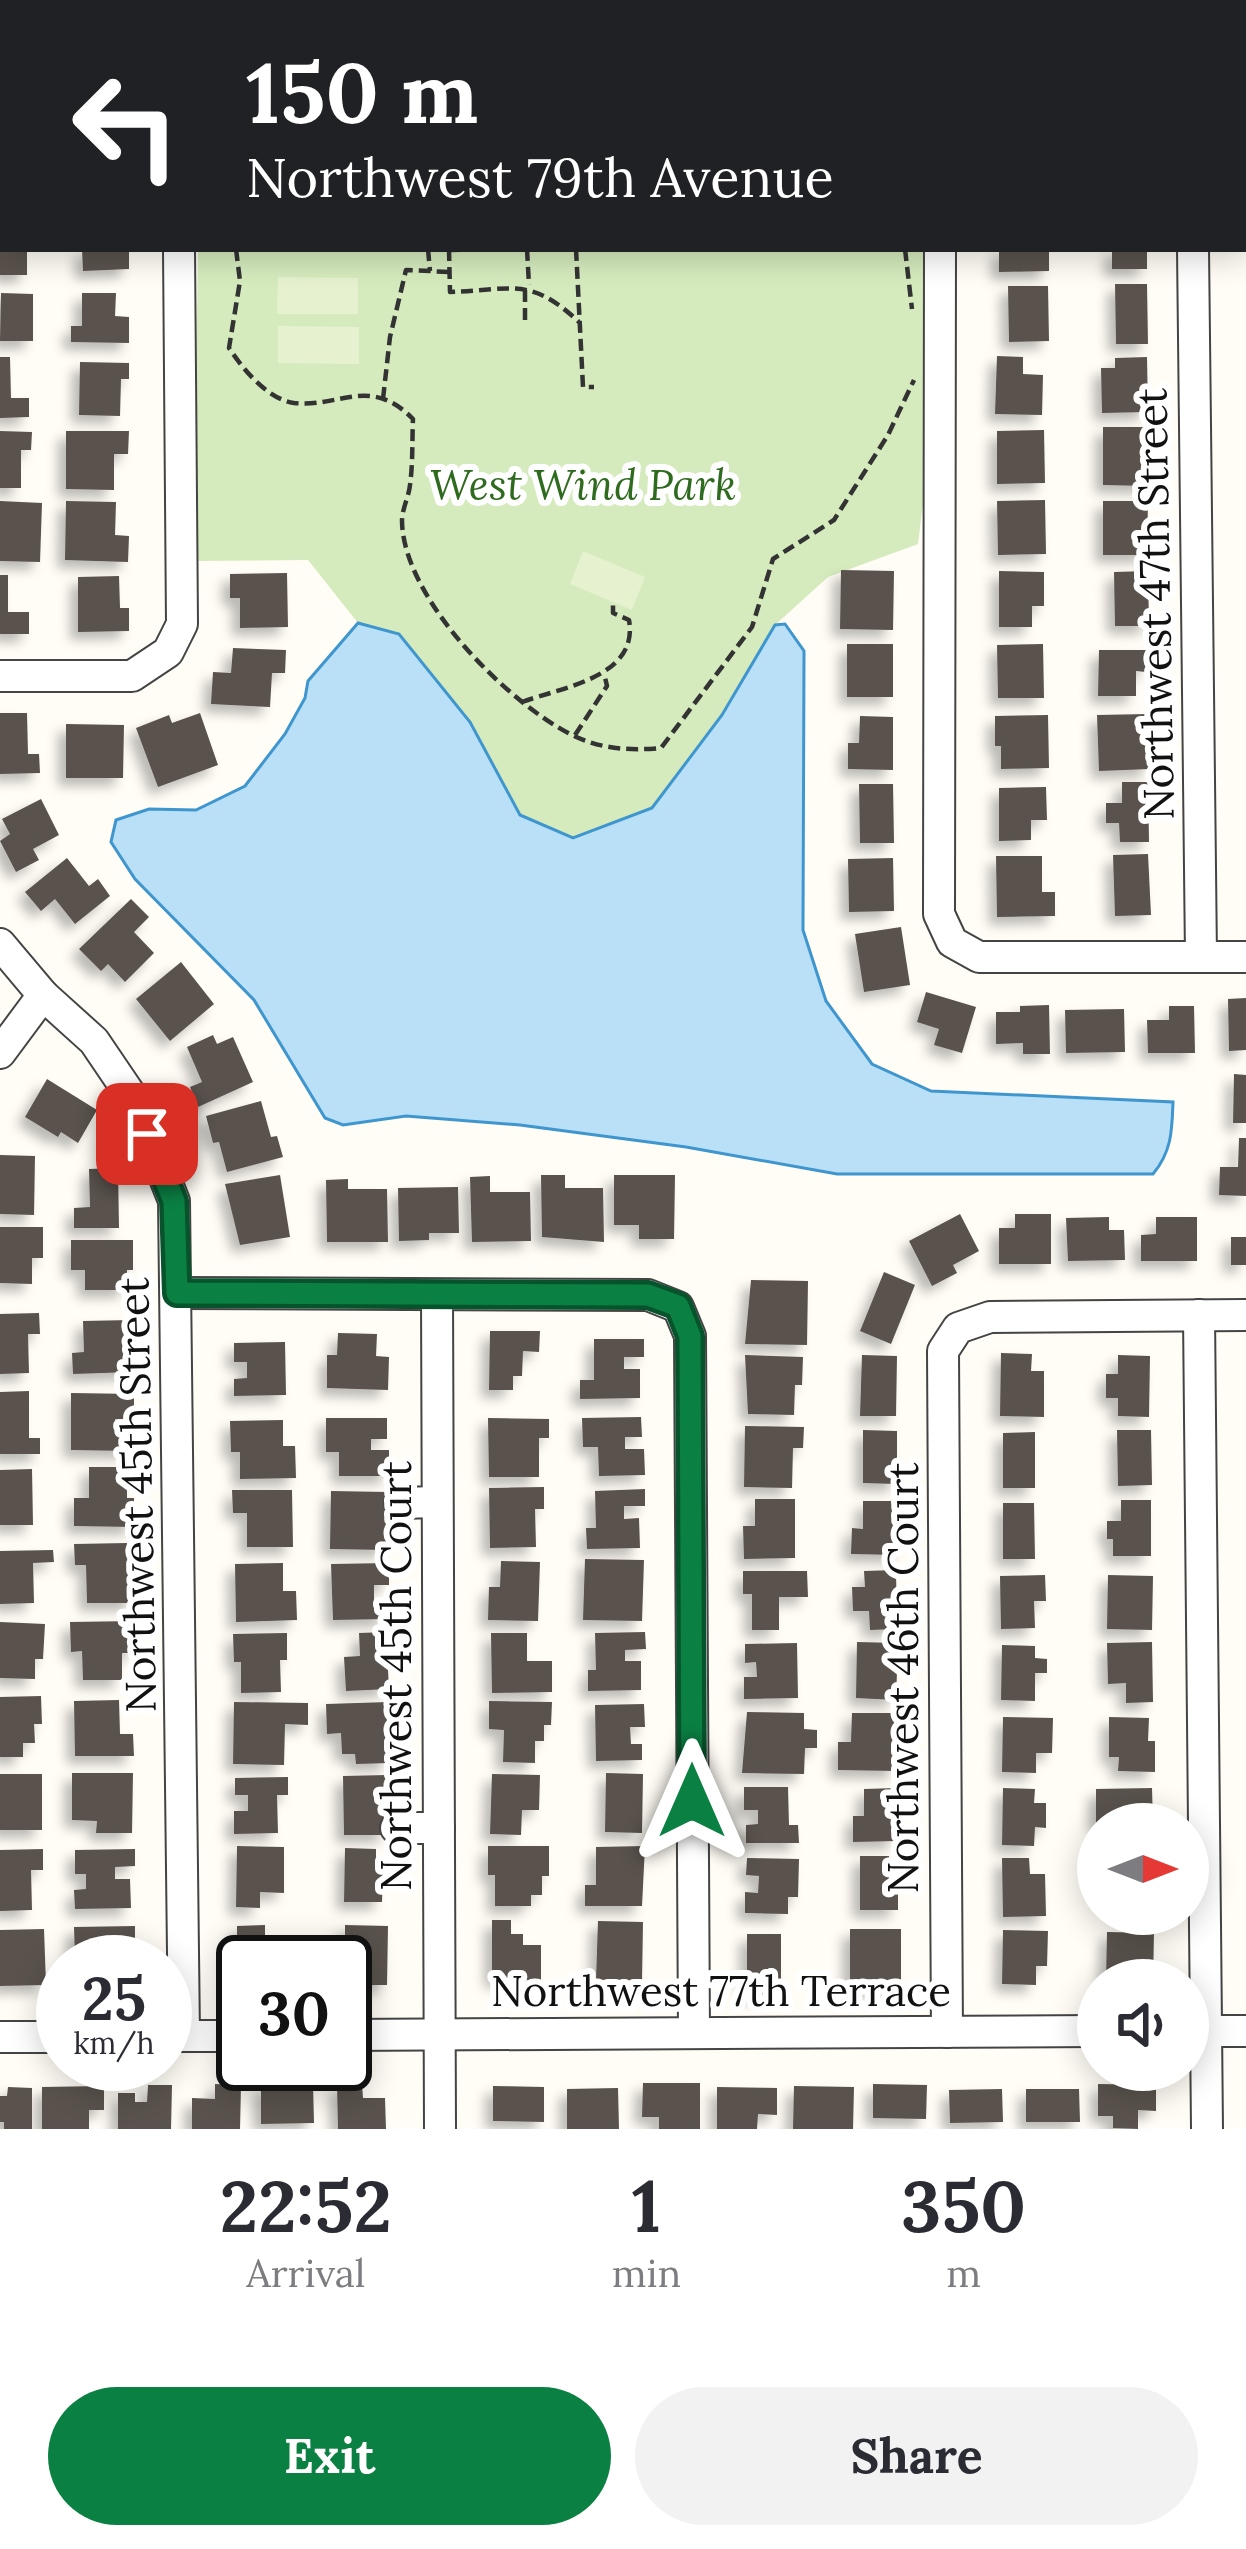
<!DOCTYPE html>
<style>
body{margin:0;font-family:Lora,serif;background:#f2f2f3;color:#2b2b33;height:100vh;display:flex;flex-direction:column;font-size:45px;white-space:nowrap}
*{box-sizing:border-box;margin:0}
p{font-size:39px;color:#7c7c81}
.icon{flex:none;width:66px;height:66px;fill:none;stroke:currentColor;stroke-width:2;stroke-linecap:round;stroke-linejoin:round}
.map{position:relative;height:2129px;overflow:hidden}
.panel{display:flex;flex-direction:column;background:#fff;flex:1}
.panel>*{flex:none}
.guide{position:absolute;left:0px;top:0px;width:1248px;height:252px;box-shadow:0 6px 30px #0003;background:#202124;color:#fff;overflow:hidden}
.needle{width:78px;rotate:90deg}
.controls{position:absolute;left:1077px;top:1803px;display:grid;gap:24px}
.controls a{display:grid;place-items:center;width:132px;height:132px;border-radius:50%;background:#fff;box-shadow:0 6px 30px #0003;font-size:60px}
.speed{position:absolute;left:36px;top:1935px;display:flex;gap:24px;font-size:60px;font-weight:700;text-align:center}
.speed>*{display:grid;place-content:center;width:156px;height:156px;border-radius:50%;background:#fff;box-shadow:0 6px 30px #0003;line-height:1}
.speed small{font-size:30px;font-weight:400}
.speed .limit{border:6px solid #111;border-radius:18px;background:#fff;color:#111}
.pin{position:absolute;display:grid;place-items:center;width:102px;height:102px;color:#fff;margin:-51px;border-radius:24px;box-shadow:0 6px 18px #0006}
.me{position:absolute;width:132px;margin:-66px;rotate:0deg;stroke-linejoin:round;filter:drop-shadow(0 0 9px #0008)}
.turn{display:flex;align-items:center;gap:42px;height:252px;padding:0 48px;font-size:54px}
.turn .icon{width:156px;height:156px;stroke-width:2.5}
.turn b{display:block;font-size:84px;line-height:102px}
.eta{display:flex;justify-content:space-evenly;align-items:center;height:204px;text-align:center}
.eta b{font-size:72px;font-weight:700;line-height:84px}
.button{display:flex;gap:24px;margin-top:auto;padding:24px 48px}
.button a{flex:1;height:138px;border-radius:72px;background:#0b8043;color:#fff;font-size:48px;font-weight:700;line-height:138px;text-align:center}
.button a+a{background:#f2f2f3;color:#2b2b33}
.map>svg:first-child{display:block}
.green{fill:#d5ebbd}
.pitch{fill:#e6f2cf}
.water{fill:#b9e0f7;stroke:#3f96cf;stroke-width:3}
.building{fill:#5a524d;filter:url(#shadow)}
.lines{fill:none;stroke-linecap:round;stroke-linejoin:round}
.minor-casing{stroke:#444;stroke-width:34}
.path{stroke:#333;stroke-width:4.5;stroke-dasharray:12 6;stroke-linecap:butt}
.minor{stroke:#fff;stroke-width:30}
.route-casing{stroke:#07532c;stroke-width:30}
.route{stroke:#0b8043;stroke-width:21}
.labels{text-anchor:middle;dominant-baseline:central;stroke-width:12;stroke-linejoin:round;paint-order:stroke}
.park-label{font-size:42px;font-style:italic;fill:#2f6b1f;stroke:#fff}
.street-label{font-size:42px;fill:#111;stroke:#fff}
</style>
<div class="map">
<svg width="1246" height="2129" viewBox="0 0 1246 2129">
<defs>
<filter id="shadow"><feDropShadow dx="-8" dy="8" stdDeviation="6" flood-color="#0004"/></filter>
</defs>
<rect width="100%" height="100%" fill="#fffdf5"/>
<g class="green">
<path d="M201 0H925L201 3Z"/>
<path d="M198 249H924L923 503 918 544 828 577 775 625 722 715 652 808 573 838 520 815 470 722 399 634 358 623 308 560 193 561Z"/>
</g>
<g class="pitch">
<path d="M278 277 358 278V314H277Z"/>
<path d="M278 326 359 327V364L278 363Z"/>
<path d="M583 551 645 577 632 610 570 584Z"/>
</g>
<path class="water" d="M358 623 399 634 470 722 520 815 573 838 652 808 722 715 775 625 785 624 804 651 803 930 826 1001 872 1064 931 1091 1173 1102C1172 1130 1172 1151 1153 1174H837L686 1147 520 1125 406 1116 343 1125 325 1118 254 1000 135 879 111 842 116 820 149 809 196 810 245 786 285 734 305 698 308 681Z"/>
<g class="building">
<rect x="0" y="249" width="27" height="26"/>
<path d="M82 249H129V269L83 271Z"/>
<path d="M999 249H1049V271L999 272Z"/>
<rect x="1112" y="249" width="35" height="20"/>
<path d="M1115 284H1147L1148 344H1116Z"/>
<path d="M1008 286H1048L1049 341 1009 342Z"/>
<path d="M1 293 33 294V341H0Z"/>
<path d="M82 293H116L115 316 129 317V343L71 342V326H82Z"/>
<path d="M997 356 1023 357V374L1043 375 1042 415 995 414Z"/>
<path d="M0 357H10L11 398H29V417L0 418Z"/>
<path d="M1147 357 1148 412 1102 413 1101 368H1115V358Z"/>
<path d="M80 362 129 363V379H121L120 416 79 415Z"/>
<path d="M1103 427H1148V486L1103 485Z"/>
<path d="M1044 430 1045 483 997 484V431Z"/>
<path d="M0 431 32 432 31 450H21V488H0Z"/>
<path d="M66 431H129L128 454H114V490L66 489Z"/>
<path d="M1045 500 1046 554 998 555 997 501Z"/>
<path d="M0 501 42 503 40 562 0 561Z"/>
<path d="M66 501 116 502 115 535 129 536 128 562 65 560Z"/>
<path d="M1103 501H1148L1147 555H1103Z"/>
<path d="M841 570 894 571 893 630 840 629Z"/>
<path d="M999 571 1044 572V606H1032V627H999Z"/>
<path d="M1148 571 1149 626H1115L1114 572Z"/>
<path d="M287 573 288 627 240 628V598H230V574Z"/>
<path d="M0 575H8V612H29V634H0Z"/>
<path d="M119 576 120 608H129V631L78 632V577Z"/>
<rect x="847" y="644" width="46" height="53"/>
<path d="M1043 644 1044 698H998L997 645Z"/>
<path d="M233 648 286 650 285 673H272L270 707 211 704 213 672 231 673Z"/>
<path d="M1099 650H1147L1146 672 1136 671V696H1098Z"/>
<path d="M0 713H27L28 754H39L40 773 0 774Z"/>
<path d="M200 713 218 765 158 787 136 728 169 715 172 723Z"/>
<path d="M1148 714 1150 769 1099 771 1097 715Z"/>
<path d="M1048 715 1049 768 1001 769V746H995V716Z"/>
<path d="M860 716 893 717V770L848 769V743H859Z"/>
<path d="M66 724 124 725 123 778H66Z"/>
<path d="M1122 782H1148L1149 842H1120L1119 823H1106V803H1122Z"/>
<path d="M859 784H893L894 843H860Z"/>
<path d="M1046 787 1047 820H1031V840L999 841V788Z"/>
<path d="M41 799 59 835 33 849 39 860 16 872 0 841 10 834 2 819Z"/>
<path d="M1148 854 1151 915 1115 916 1113 855Z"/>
<path d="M996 856H1042V892H1055V916L997 917Z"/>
<path d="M67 858 89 886 98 879 110 896 75 924 55 899 41 911 25 892Z"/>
<path d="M893 858 894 911 849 912 848 859Z"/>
<path d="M131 899 149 917 134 932 154 953 125 982 108 964 101 971 79 949Z"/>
<path d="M901 927 910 985 864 992 855 934Z"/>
<path d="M181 962 214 1004 170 1041 136 999Z"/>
<path d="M926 992 976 1007 962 1053 934 1045 939 1029 917 1022Z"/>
<path d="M1246 998V1050L1229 1051 1228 999Z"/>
<path d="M1049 1005 1050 1054H1023V1043L996 1044V1012H1020V1006Z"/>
<path d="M1169 1006H1194L1195 1053H1148L1147 1020H1169Z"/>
<path d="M1124 1009 1125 1052 1066 1053 1065 1010Z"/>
<path d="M213 1035 217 1044 233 1037 253 1082 198 1107 190 1087 202 1082 187 1047Z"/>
<path d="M1234 1074 1246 1075V1123H1233Z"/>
<path d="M47 1079 97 1110 78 1143 61 1132 58 1137 25 1117Z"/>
<path d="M261 1101 271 1137 277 1136 283 1157 227 1172 219 1142 213 1143 206 1116Z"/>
<path d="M1239 1138H1246V1196L1219 1195 1220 1167H1238Z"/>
<path d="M0 1155 35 1156 34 1215 0 1214Z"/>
<path d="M118 1168 119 1228H74V1208L90 1207 89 1169Z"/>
<path d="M280 1175 290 1237 240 1245 225 1184Z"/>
<path d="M541 1175H565V1188H603L604 1242 542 1237Z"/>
<path d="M614 1175H675L674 1239H639V1225H614Z"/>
<path d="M490 1176V1192H530L531 1241 472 1242 470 1177Z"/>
<path d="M348 1179V1189H387L388 1242H327L326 1180Z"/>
<path d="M458 1187 459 1233H429V1240L399 1241 398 1188Z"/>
<path d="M960 1214 979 1251 953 1265 957 1273 932 1286 909 1241Z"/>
<path d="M1015 1214H1051V1264H999V1228H1015Z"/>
<path d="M1109 1217V1230H1124L1125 1260 1068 1261 1066 1218Z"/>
<path d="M1156 1217H1197V1261H1141V1235L1156 1234Z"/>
<path d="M0 1227H43V1258H32V1284L0 1283Z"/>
<rect x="1231" y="1237" width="15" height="28"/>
<path d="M71 1240H133V1270H127V1290H85V1270H71Z"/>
<path d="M884 1272 915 1285 891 1344 860 1331Z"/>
<path d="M751 1280 808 1281 807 1345 745 1344Z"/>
<path d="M39 1313 40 1334H28L29 1373 0 1374V1314Z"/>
<path d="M131 1320 132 1372 73 1374 72 1353 84 1352 83 1321Z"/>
<path d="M490 1331H540L539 1352 523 1351 522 1376H513V1390H489Z"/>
<path d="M338 1333 377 1334 376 1356 389 1357 388 1390 327 1388V1355H337Z"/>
<path d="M594 1339H644V1357H624V1369H640V1398L580 1399V1380H594Z"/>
<path d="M285 1342 286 1395 234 1396V1379L247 1378V1362H234V1343Z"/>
<path d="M1001 1353 1032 1354 1031 1371H1044V1417L1000 1416Z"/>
<path d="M745 1355 803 1357 802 1385H795L794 1415 748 1414Z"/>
<path d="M862 1355 897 1356 896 1416H860Z"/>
<path d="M1118 1355 1150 1356 1149 1417 1118 1416V1398H1106V1374H1118Z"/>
<path d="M29 1391V1438H40V1454H0V1392Z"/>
<path d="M71 1393 134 1394V1419H115V1430H131L130 1451 71 1450Z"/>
<path d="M641 1417 642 1437H625V1449H644L645 1475 599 1476 598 1447H583L582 1418Z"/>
<path d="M326 1418H387V1439H371V1450H389V1476H339V1452H326Z"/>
<path d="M488 1418 549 1419V1438H539V1477H489Z"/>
<path d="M283 1420V1446H295L296 1478 240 1479V1452H231L230 1421Z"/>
<path d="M745 1426 804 1427 803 1448H793L792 1488 744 1487Z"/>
<path d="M863 1430 897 1431V1484L863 1483Z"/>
<path d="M1117 1430H1151L1152 1485 1118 1486Z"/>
<path d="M1035 1432V1488H1003V1433Z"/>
<path d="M89 1467H127V1498H134V1527L74 1526V1498H89Z"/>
<path d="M32 1469 33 1525H0V1470Z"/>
<path d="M544 1487V1509H535L536 1547 490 1548 489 1488Z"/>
<path d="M645 1489V1506H624V1519L639 1518 640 1548 587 1549 586 1528H596L595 1491Z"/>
<path d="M232 1490H292L293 1547H247V1513H233Z"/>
<path d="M331 1491 388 1492 386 1550 330 1549Z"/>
<path d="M755 1499H795V1558L744 1559 743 1526H755Z"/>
<path d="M1121 1500H1151V1556H1113V1539H1107V1521H1121Z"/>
<path d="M863 1501H892V1524H899V1555L851 1554 852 1528 863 1529Z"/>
<path d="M1003 1503H1034L1035 1559H1003Z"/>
<path d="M127 1543 128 1578H134V1603H87L86 1565H75L74 1544Z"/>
<path d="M53 1550 54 1562 33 1563 34 1603 0 1604V1551Z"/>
<path d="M585 1559 644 1560 642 1621 583 1620Z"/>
<path d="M501 1561 540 1562 538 1621 488 1620 489 1587H500Z"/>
<path d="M283 1563V1591H296L297 1620 236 1622 235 1564Z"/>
<path d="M389 1563V1585H374V1602H387V1619L333 1620 331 1564Z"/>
<path d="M896 1570 897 1629 870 1630 869 1611H853L852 1587H865L864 1571Z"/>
<path d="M743 1571H807L808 1597H779V1630H752V1594H743Z"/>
<path d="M1045 1575 1046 1601H1034L1035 1628 1001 1629 1000 1576Z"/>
<path d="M1108 1575 1153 1576 1152 1630 1107 1629Z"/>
<path d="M134 1621V1653H122V1680H83L82 1651 71 1652 70 1622Z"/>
<path d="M0 1622 45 1624 43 1659H35V1679L0 1678Z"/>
<path d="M386 1632 389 1689 346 1691 344 1657 360 1656 359 1633Z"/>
<path d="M645 1632 646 1649 625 1650V1661H641V1690L588 1691V1670H596L595 1633Z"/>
<path d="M287 1633V1660H280L281 1692 241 1693V1662H234L233 1634Z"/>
<path d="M491 1633H527V1661H552V1692L492 1693Z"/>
<path d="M857 1642 898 1643 896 1700 856 1698Z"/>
<path d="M1152 1642 1153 1702 1126 1703V1683L1108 1684 1107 1643Z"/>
<path d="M797 1643 798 1698 744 1699V1677H757L756 1662 745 1663V1644Z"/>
<path d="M1002 1645 1035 1646V1658L1047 1659V1673H1035V1701L1001 1700Z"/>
<path d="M41 1696 42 1724H34L35 1743H23V1757H0V1697Z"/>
<path d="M119 1700 120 1734H133L134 1756H75L74 1701Z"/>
<path d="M489 1701 552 1702 551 1725H544V1741H535V1763L503 1762 504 1730 489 1729Z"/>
<path d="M234 1702 308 1703V1725L285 1724 284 1765 233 1764Z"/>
<path d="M388 1702 390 1763 356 1764 355 1754H342L341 1733 327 1734 326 1704Z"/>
<path d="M644 1704 645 1727H630L631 1744H642V1760L596 1761 595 1705Z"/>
<path d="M747 1712 804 1713V1729L817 1730V1748H805L804 1774 742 1773Z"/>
<path d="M852 1713H897V1771L838 1770V1742H851Z"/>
<path d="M1003 1717 1053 1718 1052 1753H1036V1773L1002 1772Z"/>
<path d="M1109 1717 1149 1718 1148 1741H1155V1772L1118 1771 1119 1757H1109Z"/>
<path d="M72 1773H133L132 1833H96L97 1821 72 1820Z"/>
<path d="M606 1773 643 1774 642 1833 605 1832Z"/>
<rect x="0" y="1774" width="42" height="56"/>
<path d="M492 1774 540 1775 539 1810H522L521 1835 490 1834Z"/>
<path d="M387 1775V1835H344L343 1776Z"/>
<path d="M288 1777V1795H277L278 1833 234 1834V1811H248V1795H235V1778Z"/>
<path d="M744 1787H788L789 1825H798L799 1843H746V1825L758 1824V1810H744Z"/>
<path d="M896 1788 897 1841 853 1842V1816H864V1789Z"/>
<path d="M1003 1788 1035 1789 1034 1803H1046V1828L1035 1827 1034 1846 1002 1845Z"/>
<path d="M1152 1788 1153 1824H1096V1789Z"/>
<path d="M237 1846 284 1847V1893L260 1892V1908L236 1907Z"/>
<path d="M488 1846H549V1876H542V1895H531V1906H495V1875H488Z"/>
<path d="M645 1846 642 1906H585V1885H596V1847Z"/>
<path d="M345 1848 376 1849V1872H383L382 1902H344Z"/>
<path d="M43 1849V1870H31L32 1910 0 1911V1850Z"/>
<path d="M135 1849V1866L115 1867V1879H130L131 1908 75 1909 74 1890 86 1889V1874H75V1850Z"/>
<path d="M860 1856H889V1883H898V1910H860Z"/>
<path d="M747 1858 799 1859 798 1897H788V1914L745 1913V1892L758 1893 759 1876 746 1875Z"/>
<path d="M1002 1858H1029L1030 1874H1045L1046 1916 1003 1917Z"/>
<path d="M492 1920H511V1934H523V1945H541V1980H492Z"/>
<path d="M598 1921 643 1922 642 1981 596 1980Z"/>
<path d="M265 1925V1962H243V1986H237V1926Z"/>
<path d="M345 1925 388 1926 387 1985H345Z"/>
<path d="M135 1926V1958H122V1962H83V1957H75L74 1927Z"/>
<path d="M44 1929 46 1985 0 1986V1930Z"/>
<rect x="850" y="1929" width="51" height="60"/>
<path d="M1003 1930 1048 1931 1047 1966H1036V1985L1002 1984Z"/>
<path d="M1107 1932 1154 1933 1153 1980H1106Z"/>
<rect x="747" y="1934" width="34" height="60"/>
<path d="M643 2083H700V2129H659V2117H642Z"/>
<path d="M215 2084 241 2085 240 2129H192V2098L215 2099Z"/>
<path d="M313 2084 314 2123 261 2124V2085Z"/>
<path d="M362 2084 363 2098H385L386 2129H338L337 2085Z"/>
<path d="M873 2084 927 2085 926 2119 873 2118Z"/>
<path d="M1098 2084 1156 2085V2111L1138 2110V2129L1113 2128V2116H1098Z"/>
<path d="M148 2085H172L171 2129H118V2093H135V2102H147Z"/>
<path d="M104 2086V2110H89V2129H42V2087Z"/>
<path d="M493 2086 544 2087V2122L493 2121Z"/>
<path d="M794 2086 854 2087 853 2129H793Z"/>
<path d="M8 2087 32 2088V2129H4V2122H0V2096H7Z"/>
<path d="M717 2087 777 2088V2115L758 2114 757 2129H717Z"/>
<path d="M618 2088 619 2129H567V2089Z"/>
<path d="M1002 2089 1003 2122 950 2123 949 2090Z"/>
<path d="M1026 2089H1079L1080 2122H1026Z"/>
</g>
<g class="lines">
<defs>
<g id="minor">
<path d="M177 0V3"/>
<path d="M1190 0V3"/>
<path d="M499 3 503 2"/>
<path d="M941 3V0"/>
<path d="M940 249 939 914 952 942 979 957H1246"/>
<path d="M1193 249 1201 957"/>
<path d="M0 676H132L168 652 182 624 179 249"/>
<path d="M0 944 43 995 0 1053"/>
<path d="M43 995 94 1041 134 1100 174 1201 184 2036"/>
<path d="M177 1293 648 1295 678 1307 690 1336 694 2033"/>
<path d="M437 1295 440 2129"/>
<path d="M1199 1315 1207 2129"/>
<path d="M400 1503 437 1502"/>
<path d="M396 1828H439"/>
<path d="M1188 2031H1246"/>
<path d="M947 2032 943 1351 958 1328 990 1317 1246 1315"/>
<path d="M345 2035 1098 2031"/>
<path d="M165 2036H243"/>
<path d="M0 2037H63"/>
</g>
</defs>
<use href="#minor" class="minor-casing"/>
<g class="path">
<path d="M233 3 235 0"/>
<path d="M236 249 240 281 229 348C243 369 267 399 294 403 340 408 370 375 413 419 412 441 413 463 410 485 409 496 402 509 402 521 403 598 506 701 570 734 599 749 629 751 661 748L752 627 773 559 834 520 888 435 914 380"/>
<path d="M428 249 430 271"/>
<path d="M449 249 450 292C513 290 530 276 579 322"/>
<path d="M527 249 529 285"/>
<path d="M576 249 583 387H594"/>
<path d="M905 249 912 309"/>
<path d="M449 250 493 249"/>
<path d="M525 290V320"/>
<path d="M383 399 390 337 406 270 450 272"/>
<path d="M522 702C563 687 639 677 629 620L613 613V602"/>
<path d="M575 735 607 686 604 673"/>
</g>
<use href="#minor" class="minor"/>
</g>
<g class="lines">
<defs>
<path id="route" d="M147 1134 174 1201 177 1293 648 1295 678 1306 690 1336 692 1801"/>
</defs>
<use href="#route" class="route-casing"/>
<use href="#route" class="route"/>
</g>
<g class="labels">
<g class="park-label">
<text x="583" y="485">West Wind Park</text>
</g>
<g class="street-label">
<text transform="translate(1155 604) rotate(-91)">Northwest 47th Street</text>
<text transform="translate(137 1495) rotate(-91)">Northwest 45th Street</text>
<text transform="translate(396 1676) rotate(-90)">Northwest 45th Court</text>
<text transform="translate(903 1678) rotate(-90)">Northwest 46th Court</text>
<text x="721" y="1991">Northwest 77th Terrace</text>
</g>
</g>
</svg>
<div class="controls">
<a><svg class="needle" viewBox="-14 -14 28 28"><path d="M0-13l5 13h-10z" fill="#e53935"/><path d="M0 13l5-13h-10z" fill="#7c7c81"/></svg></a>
<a><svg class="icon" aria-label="sound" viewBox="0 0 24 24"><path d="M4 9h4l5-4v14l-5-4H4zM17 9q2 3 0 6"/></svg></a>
</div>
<div class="speed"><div>25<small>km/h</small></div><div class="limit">30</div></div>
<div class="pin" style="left:147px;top:1134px;background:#d93025"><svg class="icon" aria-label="arrive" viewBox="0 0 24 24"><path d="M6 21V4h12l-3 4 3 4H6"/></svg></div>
<svg class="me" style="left:692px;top:1801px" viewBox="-20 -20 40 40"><path d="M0-17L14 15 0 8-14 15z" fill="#0b8043" stroke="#fff" stroke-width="4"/></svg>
<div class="guide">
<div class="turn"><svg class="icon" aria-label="left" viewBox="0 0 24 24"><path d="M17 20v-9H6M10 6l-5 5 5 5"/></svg><div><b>150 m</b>Northwest 79th Avenue</div></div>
</div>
</div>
<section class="panel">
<div class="eta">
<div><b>22:52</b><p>Arrival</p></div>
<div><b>1</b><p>min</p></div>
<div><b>350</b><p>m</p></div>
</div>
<div class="button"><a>Exit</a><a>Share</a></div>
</section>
